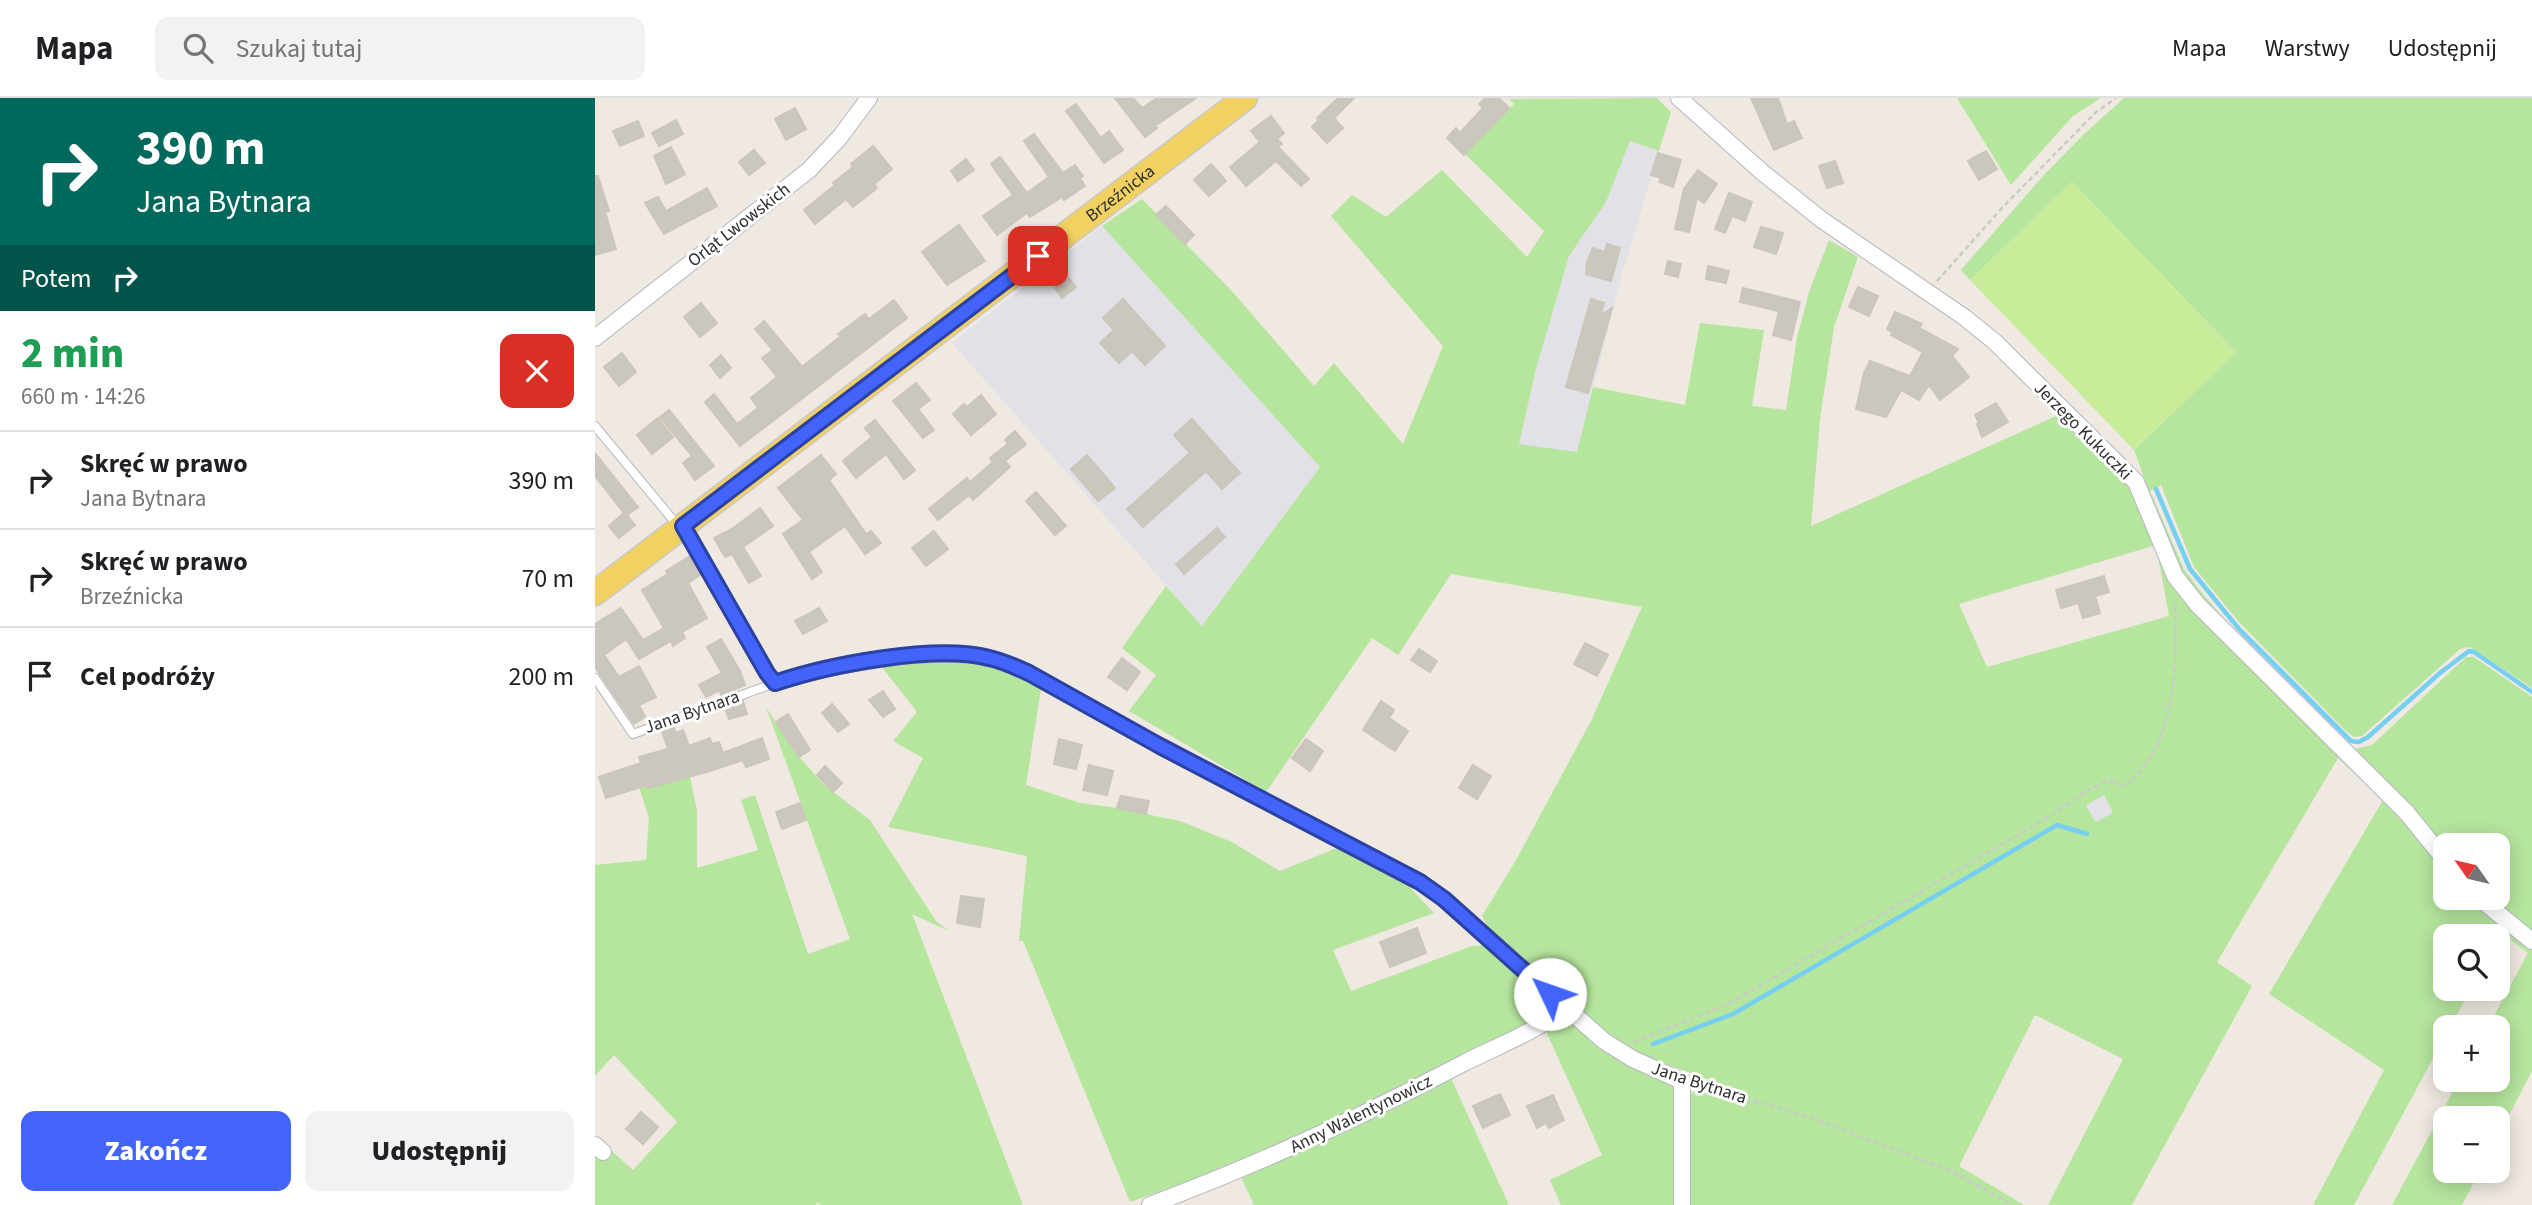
<!DOCTYPE html>
<html lang="pl">
<meta charset="utf-8">
<style>
body{margin:0;font-family:"Source Sans 3",sans-serif;background:#f2f2f2;color:#202124;height:100vh;display:flex;flex-direction:column;font-size:26px;white-space:nowrap}
*{box-sizing:border-box;margin:0}
p{font-size:23px;color:#757577}
.icon{flex:none;width:38px;height:38px;fill:none;stroke:currentColor;stroke-width:2;stroke-linecap:round;stroke-linejoin:round}
.map{position:relative;flex:1;overflow:hidden}
.side{display:flex;flex-direction:column;background:#fff;width:595px}
.side>*{flex:none}
.top-card{background:#00695c;color:#fff;overflow:hidden}
.needle{width:46px;rotate:304deg}
.buttons{position:absolute;left:1838px;top:735px;display:grid;gap:14px}
.buttons a{display:grid;place-items:center;width:77px;height:77px;border-radius:14px;background:#fff;box-shadow:0 4px 18px #0003;font-size:35px}
.pin{position:absolute;display:grid;place-items:center;width:60px;height:60px;color:#fff;margin:-30px;border-radius:14px;box-shadow:0 4px 10px #0006}
.me{position:absolute;width:77px;margin:-38px;rotate:312deg;stroke-linejoin:round;filter:drop-shadow(0 0 5px #0008)}
.turn{display:flex;align-items:center;gap:24px;height:147px;padding:0 21px;font-size:32px}
.turn .icon{width:91px;height:91px;stroke-width:2.5}
.turn b{display:block;font-size:49px;line-height:60px}
.then{display:flex;align-items:center;height:66px;padding:0 21px;background:#0003;gap:14px;font-size:26px}
.round{display:grid;place-items:center;flex:none;width:74px;height:74px;border-radius:14px;background:#f2f2f2}
.head{display:flex;align-items:center;justify-content:space-between;height:119px;padding:0 21px}
h1{font-size:42px;font-weight:800;line-height:52px;color:#1e9e55}
.primary-button{display:flex;gap:14px;margin-top:auto;padding:14px 21px}
.primary-button a{flex:1;height:80px;border-radius:14px;background:#4264fb;color:#fff;font-size:28px;font-weight:800;line-height:80px;text-align:center}
.primary-button a+a{background:#f2f2f2;color:#202124}
ul{padding:0;list-style:none}
li{display:flex;align-items:center;gap:21px;height:98px;padding:0 21px;border-top:2px solid #e0e0e0}
li div{flex:1}
li b{display:block;font-size:26px}
li em{font-style:normal}
header{display:flex;align-items:center;gap:42px;box-sizing:border-box;height:98px;padding:0 35px;background:#fff;border-bottom:2px solid #e0e0e0}
header strong{font-size:33px}
nav{display:flex;gap:38px;margin-inline-start:auto;font-size:24px}
.search{width:490px;height:63px;background:#f2f2f2;display:flex;align-items:center;gap:18px;box-sizing:border-box;padding:0 24px;border-radius:14px;color:#757577;font-size:26px}
main{display:flex;flex:1;min-height:0}
.map>svg:first-child{display:block}
.industrial{fill:#e3e1e8}
.green{fill:#b6e59e;fill-rule:evenodd}
.pitch{fill:#c9ec9a}
.lines{fill:none;stroke-linecap:round;stroke-linejoin:round}
.stream{stroke:#75cff0;stroke-width:4.5}
.building{fill:#cbc7bf;stroke:#cbc5ba;stroke-width:2}
.lane-casing{stroke:#b4b7c1;stroke-width:10}
.street-casing{stroke:#b4b7c1;stroke-width:18}
.primary-casing{stroke:#c9c9c9;stroke-width:27}
.path{stroke:#c9c9c9;stroke-width:2.5;stroke-dasharray:5 3.5;stroke-linecap:butt}
.lane{stroke:#fff;stroke-width:8}
.street{stroke:#fff;stroke-width:16}
.primary{stroke:#f2d163;stroke-width:24}
.route-casing{stroke:#2b41a3;stroke-width:18}
.route{stroke:#4264fb;stroke-width:12}
.labels{text-anchor:middle;dominant-baseline:central;stroke-width:6;stroke-linejoin:round;paint-order:stroke}
.street-label{font-size:18px;fill:#2e2e2e;stroke:#fff}
</style>
<header>
<strong>Mapa</strong>
<div class="search"><svg class="icon" aria-label="search" viewBox="0 0 24 24"><circle cx="10" cy="10" r="6"/><path d="M15 15l6 6"/></svg>Szukaj tutaj</div>
<nav><a>Mapa</a><a>Warstwy</a><a>Udostępnij</a></nav>
</header>
<main>
<section class="side">
<div class="top-card">
<div class="turn"><svg class="icon" aria-label="right" viewBox="0 0 24 24"><path d="M7 20v-9h11M14 6l5 5-5 5"/></svg><div><b>390 m</b>Jana Bytnara</div></div>
<div class="then">Potem<svg class="icon" aria-label="right" viewBox="0 0 24 24"><path d="M7 20v-9h11M14 6l5 5-5 5"/></svg></div>
</div>
<div class="head"><div><h1>2 min</h1><p>660 m · 14:26</p></div><a class="round" style="background:#d93025;color:#fff"><svg class="icon" aria-label="close" viewBox="0 0 24 24"><path d="M6 6l12 12M18 6L6 18"/></svg></a></div>
<ul>
<li><svg class="icon" aria-label="right" viewBox="0 0 24 24"><path d="M7 20v-9h11M14 6l5 5-5 5"/></svg><div><b>Skręć w prawo</b><p>Jana Bytnara</p></div><em>390 m</em></li>
<li><svg class="icon" aria-label="right" viewBox="0 0 24 24"><path d="M7 20v-9h11M14 6l5 5-5 5"/></svg><div><b>Skręć w prawo</b><p>Brzeźnicka</p></div><em>70 m</em></li>
<li><svg class="icon" aria-label="arrive" viewBox="0 0 24 24"><path d="M6 21V4h12l-3 4 3 4H6"/></svg><div><b>Cel podróży</b></div><em>200 m</em></li>
</ul>
<div class="primary-button"><a>Zakończ</a><a>Udostępnij</a></div>
</section>
<div class="map">
<svg width="1937" height="1107" viewBox="0 0 1937 1107">
<rect width="100%" height="100%" fill="#efe9e1"/>
<g class="industrial">
<path d="M1035 43 1064 53 1026 180 982 355 924 346 941 271 974 158 1011 104Z"/>
<path d="M507 128 725 369 607 528 357 245Z"/>
<path d="M1509 697 1518 715 1500 725 1491 707Z"/>
</g>
<g class="green">
<path d="M1062 0 1076 14 1064 53 1035 43 1011 104 974 158 941 271 924 346 982 354 998 289 1090 307 1105 225 1169 232 1157 308 1191 312 1202 240 1214 194 1234 142 1263 159 1239 229 1225 321 1216 428 1461 318 1542 397 1554 393 1539 352 1641 254 1477 84 1375 182 1366 172 1448 78 1487 38 1529 0H1937V590L1875 549 1865 551 1767 638 1759 639 1751 633 1644 524 1599 469 1566 387 1555 393 1589 471 1603 490 1639 533 1751 647 1760 651 1777 647 1871 559H1879L1937 599V973L1902 1040V1020H1850V1073H1885L1867 1107H1797L1864 982H1902V929H1893L1933 855 1907 835 1902 843V838H1850V891H1876L1855 929H1850V938L1759 1107H1718L1789 972 1674 896 1788 702 1743 660 1622 864 1657 888 1537 1107H1453L1528 961 1440 917 1364 1068 1429 1107H1092L1094 998 1102 991 1104 978 1027 950 898 838 887 818 921 762 996 623 1047 509 856 476 803 557 777 540 671 694 534 613 561 577 527 550 571 488 607 528 725 369 507 128 547 101 636 192 719 288 739 265 808 346 848 248 736 118 757 97 791 119 847 72 932 159 949 133 870 56 919 6 914 1ZM1561 447 1574 518 1392 569 1364 506ZM1509 697 1518 715 1500 724 1491 707ZM1850 747H1902V800H1850Z"/>
<path d="M1362 0H1506L1478 18 1416 87Z"/>
<path d="M345 561C388 566 408 569 446 591L431 687 485 705 516 709 585 723 637 744 685 773 744 749 807 781 839 815 738 852 756 893 877 848 891 847 953 904 952 915 946 922 662 1059 535 1104 428 843H424L432 758 293 729 328 660 298 643 322 614 286 568Z"/>
<path d="M171 609 199 653 229 687 275 722 341 823 354 833 317 816 428 1107H226L223 1104 221 1107H0V1038L38 1072 82 1024 19 957 0 978V767L51 762 54 720 44 689 95 679 102 712V770L163 752 146 702 160 697 213 856 255 841Z"/>
<path d="M971 921 1078 987 1081 992 1084 1107H966L955 1082 1007 1057 950 931Z"/>
<path d="M855 978 914 1107H659L645 1077Z"/>
</g>
<path class="pitch" d="M1477 84 1641 254 1539 352 1375 182Z"/>
<g class="lines">
<g class="stream">
<path d="M1561 391 1595 471 1644 531 1756 643 1764 644 1773 639 1845 575 1874 553 1879 554 1937 594"/>
<path d="M1058 946 1138 916 1462 727 1492 736"/>
</g>
</g>
<g class="building">
<path d="M520 0H538L547 10 562 0H601L560 28 562 30 550 39Z"/>
<path d="M743 0H759L739 20 748 30 732 45 717 29 723 23 722 20Z"/>
<path d="M890 0H904L914 10 869 57 852 40 861 30 865 35 888 10 884 6Z"/>
<path d="M1156 0H1183L1192 26 1199 23 1207 40 1179 52Z"/>
<path d="M481 6 506 40 514 33 528 52 509 65 471 13Z"/>
<path d="M200 10 211 31 191 42 180 21Z"/>
<path d="M676 18 689 35 682 41 687 46 683 49 714 81 706 88 681 63 651 88 635 69 665 44 656 33Z"/>
<path d="M81 22 88 36 64 48 57 35Z"/>
<path d="M43 23 49 38 25 48 18 33Z"/>
<path d="M439 36 468 75 480 67 488 78 485 80 490 88 469 102 467 99 435 119 432 115 402 137 388 118 418 97 396 66 405 59 432 95 454 79 429 43Z"/>
<path d="M278 48 297 71 279 86 282 90 258 109 251 101 220 126 209 112 240 87 238 85 258 69 256 66Z"/>
<path d="M76 49 90 76 71 86 59 58Z"/>
<path d="M159 52 170 65 154 77 144 64Z"/>
<path d="M1391 53 1402 71 1384 82 1373 63Z"/>
<path d="M1063 55 1086 62 1078 89 1064 84 1066 80 1056 77Z"/>
<path d="M371 61 379 72 363 83 356 73Z"/>
<path d="M1240 63 1248 85 1232 90 1224 68Z"/>
<path d="M616 66 631 83 614 98 599 82Z"/>
<path d="M1103 72 1122 86 1109 105 1102 100 1094 134 1080 131 1089 91Z"/>
<path d="M0 78H3L14 113 10 114 21 151 0 157Z"/>
<path d="M112 90 122 108 69 136 50 105 63 99 71 113Z"/>
<path d="M1134 95 1157 104 1150 123 1137 118 1130 135 1120 131Z"/>
<path d="M571 108 599 137 590 146 561 117Z"/>
<path d="M364 127 390 163 352 187 327 154Z"/>
<path d="M1166 129 1188 135 1181 156 1159 149Z"/>
<path d="M1012 146 1025 150 1016 183 991 176 992 164 998 150 1010 154Z"/>
<path d="M1073 163 1086 166 1083 179 1070 176Z"/>
<path d="M1113 168 1134 173 1131 185 1111 181Z"/>
<path d="M472 178 481 189 467 200 460 190 462 189 461 186Z"/>
<path d="M1263 189 1283 198 1274 218 1254 209Z"/>
<path d="M1148 190 1205 204 1196 242 1178 237 1184 213 1145 204Z"/>
<path d="M528 201 570 248 550 267 537 253 524 265 505 245 519 232 508 220Z"/>
<path d="M996 201 1009 205 1005 218 1017 210 993 295 971 289Z"/>
<path d="M299 202 312 220 145 348 110 304 119 296 142 326 163 310 156 300 182 279 167 260 178 252 160 231 169 223 207 269 246 238 243 236 270 216 274 221Z"/>
<path d="M106 205 122 225 105 239 89 219Z"/>
<path d="M1300 214 1327 226 1324 230 1363 251 1357 258 1374 279 1345 302 1334 287 1324 302 1306 292 1291 319 1261 311 1269 275 1275 263 1315 278 1328 254 1296 237 1297 234 1292 231Z"/>
<path d="M27 255 41 274 24 288 9 269Z"/>
<path d="M126 257 136 270 125 280 115 267Z"/>
<path d="M321 285 335 302 323 311 339 332 328 340 298 303Z"/>
<path d="M386 297 401 316 376 337 358 316 369 306 372 309Z"/>
<path d="M1401 305 1413 324 1387 339 1382 326 1384 325 1380 317Z"/>
<path d="M74 312 119 368 100 382 88 365 97 358 65 319Z"/>
<path d="M63 320 78 339 57 356 42 337Z"/>
<path d="M597 321 645 375 627 391 611 373 548 429 532 411 595 355 579 337Z"/>
<path d="M280 322 320 372 309 381 291 356 261 380 248 363 277 339 270 330Z"/>
<path d="M420 333 431 346 410 363 415 369 378 402 374 397 343 422 334 411 372 380 375 384 398 364 395 360 413 346 410 342Z"/>
<path d="M0 355 43 409 32 417 40 427 24 440 14 428 29 415 0 378Z"/>
<path d="M226 357 241 376 234 382 271 436 276 433 286 445 270 456 250 428 214 454 227 474 217 481 188 436 208 422 183 390Z"/>
<path d="M492 357 520 390 503 403 476 371Z"/>
<path d="M441 394 471 428 460 437 431 403Z"/>
<path d="M165 410 178 428 148 449 166 478 154 485 137 456 130 459 119 440 137 431Z"/>
<path d="M622 430 630 439 589 476 581 466Z"/>
<path d="M339 433 353 451 331 468 317 450Z"/>
<path d="M97 457 107 476 93 485 112 520 87 534 90 540 78 548 76 543 44 561 31 541 9 557 24 579 44 568 61 599 44 607 50 619 39 626 0 569V526L26 510 48 542 69 530 47 492 73 476 71 473Z"/>
<path d="M1509 478 1514 494 1500 498 1505 515 1488 520 1483 505 1466 510 1461 492Z"/>
<path d="M224 510 232 523 208 536 200 523Z"/>
<path d="M126 541 145 573 150 587 126 597 125 592 111 599 104 587 127 575 112 549Z"/>
<path d="M990 545 1013 557 1002 578 979 566Z"/>
<path d="M824 551 842 563 835 574 816 562Z"/>
<path d="M527 560 545 574 532 592 513 579Z"/>
<path d="M288 593 300 611 288 619 274 602Z"/>
<path d="M148 603 152 616 134 621 130 610Z"/>
<path d="M786 603 799 612 794 620 813 633 800 653 768 632Z"/>
<path d="M237 606 254 626 243 634 227 615Z"/>
<path d="M193 616 215 652 204 659 181 624Z"/>
<path d="M78 628 81 635 88 632 94 648 115 640 117 646 124 644 128 655 167 640 174 661 151 669 148 662 115 673 53 690 52 687 11 700 4 679 46 665 44 659 73 651 67 633Z"/>
<path d="M464 641 487 647 481 671 459 666Z"/>
<path d="M711 641 728 653 715 673 697 660Z"/>
<path d="M494 667 518 673 512 697 488 692Z"/>
<path d="M878 667 896 678 882 701 864 690Z"/>
<path d="M230 668 247 685 238 694 222 677Z"/>
<path d="M526 698 554 703 551 716 522 710Z"/>
<path d="M205 705 211 722 187 731 181 714Z"/>
<path d="M366 798 389 801 385 829 362 825Z"/>
<path d="M822 830 831 855 795 869 785 844Z"/>
<path d="M905 996 915 1017 888 1030 878 1008Z"/>
<path d="M958 997 969 1022 954 1030 951 1025 942 1030 932 1008Z"/>
<path d="M46 1014 63 1029 48 1046 31 1031Z"/>
</g>
<g class="lines">
<defs>
<g id="lane">
<path d="M0 328 83 428"/>
<path d="M0 580 38 636 180 585 166 566 90 432"/>
</g>
<g id="street">
<path d="M1084 0 1167 74 1227 122 1369 219 1400 244 1541 384 1580 478 1603 507 1812 715 1850 762"/>
<path d="M0 240 214 72 245 39 274 0"/>
<path d="M180 585C232 567 341 547 394 560 408 563 421 569 434 575L565 648 825 784 849 801 1009 943 1038 961 1087 983V1107"/>
<path d="M1884 800 1937 843"/>
<path d="M0 1047 8 1054"/>
<path d="M555 1107C662 1067 766 1019 867 966 902 948 939 935 970 910"/>
</g>
<g id="primary">
<path id="s1" d="M0 495 650 0"/>
</g>
</defs>
<use href="#lane" class="lane-casing"/>
<use href="#street" class="street-casing"/>
<use href="#primary" class="primary-casing"/>
<g class="path">
<path d="M1342 183 1407 110 1501 14 1521 0"/>
<path d="M1039 944 1133 906 1457 717 1491 693 1514 682 1529 688C1583 649 1582 563 1580 503"/>
<path d="M1101 986 1220 1021 1356 1073 1418 1107"/>
</g>
<use href="#lane" class="lane"/>
<use href="#street" class="street"/>
<use href="#primary" class="primary"/>
</g>
<g class="lines">
<defs>
<path id="route" d="M443 158 88 428 172 575 180 585C233 567 340 546 394 560 408 563 421 569 434 575L565 648 825 784 849 801 955 896"/>
</defs>
<use href="#route" class="route-casing"/>
<use href="#route" class="route"/>
</g>
<g class="labels">
<g class="street-label">
<text stroke="none"><textPath href="#s1" startOffset="660">Brzeźnicka</textPath></text>
<text transform="translate(144 127) rotate(-38)">Orląt Lwowskich</text>
<text transform="translate(1488 333) rotate(45)">Jerzego Kukuczki</text>
<text transform="translate(97 614) rotate(-19)">Jana Bytnara</text>
<text transform="translate(1104 985) rotate(18)">Jana Bytnara</text>
<text transform="translate(766 1016) rotate(-26)">Anny Walentynowicz</text>
</g>
</g>
</svg>
<div class="buttons">
<a><svg class="needle" viewBox="-14 -14 28 28"><path d="M0-13l5 13h-10z" fill="#e53935"/><path d="M0 13l5-13h-10z" fill="#757577"/></svg></a>
<a><svg class="icon" aria-label="search" viewBox="0 0 24 24"><circle cx="10" cy="10" r="6"/><path d="M15 15l6 6"/></svg></a>
<a>+</a>
<a>−</a>
</div>
<div class="pin" style="left:443px;top:158px;background:#d93025"><svg class="icon" aria-label="arrive" viewBox="0 0 24 24"><path d="M6 21V4h12l-3 4 3 4H6"/></svg></div>
<svg class="me" style="left:955px;top:896px" viewBox="-20 -20 40 40"><circle r="19" fill="#fff"/><path d="M0-13L10 11 0 6-10 11z" fill="#4264fb"/></svg>
</div>
</main>
